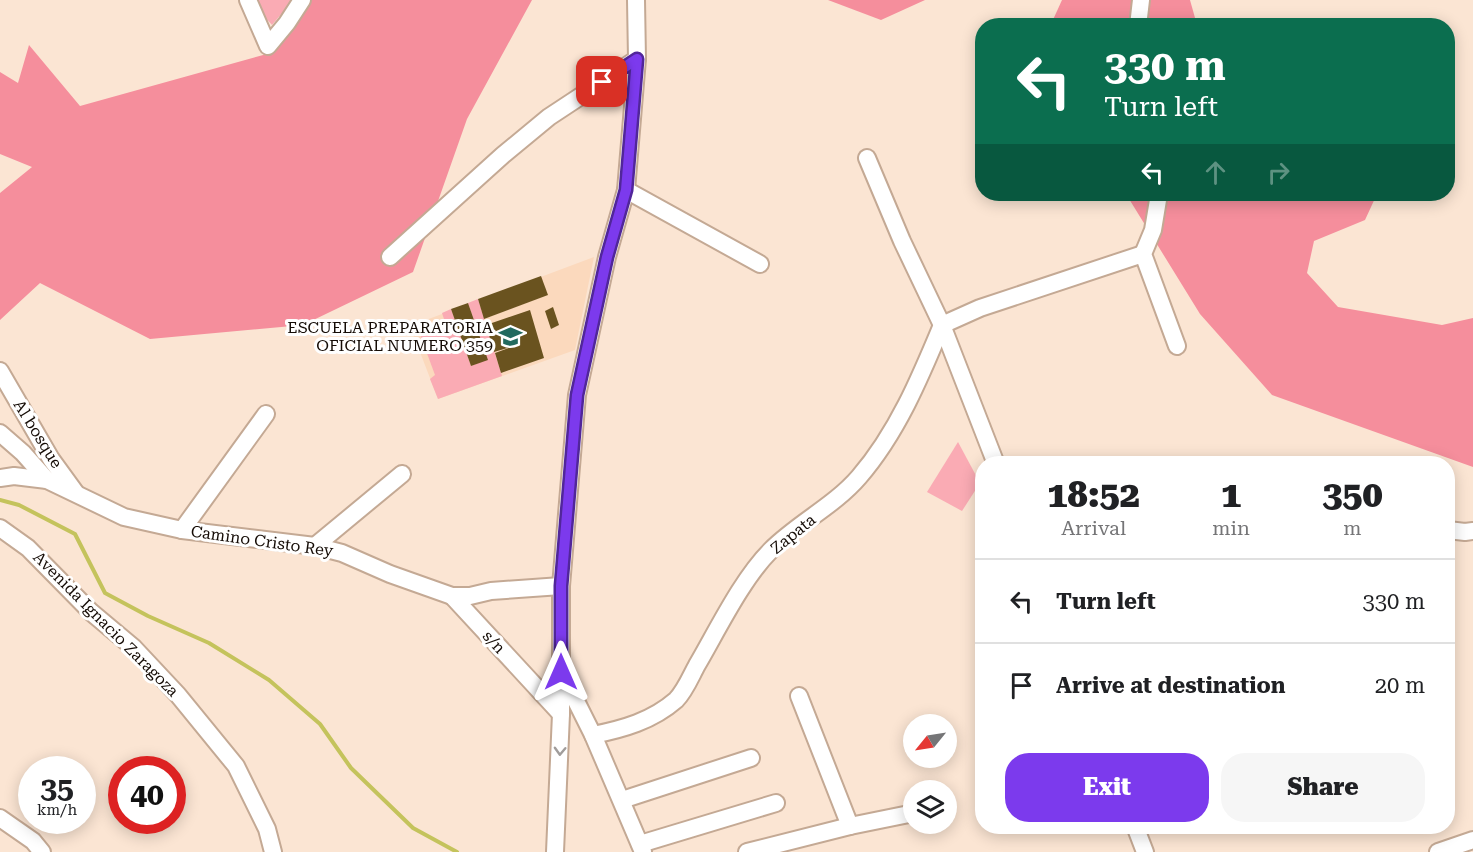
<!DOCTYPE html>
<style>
body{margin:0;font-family:"Roboto Serif",serif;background:#f6f6f6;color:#202124;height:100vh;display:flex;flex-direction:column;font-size:22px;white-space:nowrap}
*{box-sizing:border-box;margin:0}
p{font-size:20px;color:#757577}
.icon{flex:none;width:33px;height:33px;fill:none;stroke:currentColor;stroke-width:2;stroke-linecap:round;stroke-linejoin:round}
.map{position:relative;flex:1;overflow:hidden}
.sheet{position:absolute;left:975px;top:456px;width:480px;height:378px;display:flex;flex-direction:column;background:#fff;border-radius:24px;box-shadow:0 3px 15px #0003}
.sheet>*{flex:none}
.top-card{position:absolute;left:975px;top:18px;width:480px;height:183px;border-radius:24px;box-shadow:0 3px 15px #0003;background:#0b6e4f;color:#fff;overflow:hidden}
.needle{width:39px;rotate:240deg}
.tools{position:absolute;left:903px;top:714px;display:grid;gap:12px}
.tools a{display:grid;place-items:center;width:54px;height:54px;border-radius:50%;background:#fff;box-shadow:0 3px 15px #0003;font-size:30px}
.speed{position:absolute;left:18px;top:756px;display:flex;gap:12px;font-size:30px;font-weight:700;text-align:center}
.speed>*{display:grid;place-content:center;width:78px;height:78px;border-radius:50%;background:#fff;box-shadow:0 3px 15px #0003;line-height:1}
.speed small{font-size:15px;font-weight:400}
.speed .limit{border:9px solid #d22;background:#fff;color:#111}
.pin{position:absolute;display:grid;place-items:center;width:51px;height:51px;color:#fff;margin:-26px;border-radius:12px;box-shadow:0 3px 9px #0006}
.me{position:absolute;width:66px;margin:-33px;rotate:0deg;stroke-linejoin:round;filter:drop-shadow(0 0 4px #0008)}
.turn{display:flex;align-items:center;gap:21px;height:126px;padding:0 30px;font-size:27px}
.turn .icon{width:78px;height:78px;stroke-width:2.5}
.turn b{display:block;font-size:42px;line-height:51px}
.lanes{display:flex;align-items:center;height:57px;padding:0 30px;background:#0003;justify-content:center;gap:30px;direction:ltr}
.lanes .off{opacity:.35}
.eta{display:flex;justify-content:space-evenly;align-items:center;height:102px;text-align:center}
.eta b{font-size:36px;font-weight:800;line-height:42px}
.button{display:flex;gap:12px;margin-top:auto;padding:12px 30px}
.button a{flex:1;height:69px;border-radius:24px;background:#7c3aed;color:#fff;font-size:24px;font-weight:800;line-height:69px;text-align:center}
.button a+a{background:#f6f6f6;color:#202124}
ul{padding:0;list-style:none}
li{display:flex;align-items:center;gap:18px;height:84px;padding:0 30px;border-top:2px solid #e0e0e0}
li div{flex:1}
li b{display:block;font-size:22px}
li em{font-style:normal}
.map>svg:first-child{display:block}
.built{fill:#fbd9bd}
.green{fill:#faabb4}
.forest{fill:#f58e9c}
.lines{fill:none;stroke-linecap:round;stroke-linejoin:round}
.stream{stroke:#c4c35c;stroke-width:4}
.building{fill:#6a531f}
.minor-casing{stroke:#c4a994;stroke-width:20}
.minor{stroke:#fff;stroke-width:16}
.oneway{stroke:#a19d9b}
.route-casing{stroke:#51269a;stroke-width:15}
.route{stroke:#7c3aed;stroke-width:10}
.labels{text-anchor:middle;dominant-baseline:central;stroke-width:6;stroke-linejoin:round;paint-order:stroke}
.poi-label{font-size:16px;fill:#140b05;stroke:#fff;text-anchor:end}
.street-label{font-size:16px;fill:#140b05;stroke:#fff}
</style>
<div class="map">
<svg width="1473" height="852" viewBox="0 0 1473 852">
<rect width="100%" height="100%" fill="#fbe5d3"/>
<path class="built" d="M594 257 575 350 438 399 410 326Z"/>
<g class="green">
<path d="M255 0H293L272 25 262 14Z"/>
<path d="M478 299 502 376 438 399 430 379 435 375 418 329 444 319 442 313 451 309 471 366 487 359 468 303Z"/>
<path d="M958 442 980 483 962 511 927 492Z"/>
</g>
<g class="forest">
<path d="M308 0H532L467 119 413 272 303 325 150 339 40 283 0 320V193L32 167 0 154V72L18 83 29 45 80 106 274 52Z"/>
<path d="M828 0H925L881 20Z"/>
<path d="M1062 0H1190L1197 25 1053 26 1052 22Z"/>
<path d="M1126 194H1377L1365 220 1314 241 1307 273 1338 307 1442 325 1473 318V467L1272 395 1200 314Z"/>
</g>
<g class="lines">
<path class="stream" d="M0 500 19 505 75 534 105 593 148 616 209 643 269 680 320 724 351 768 413 828 457 852"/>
</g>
<g class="building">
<path d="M541 276 548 295 484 319 478 299Z"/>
<path d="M468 303 488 360 471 366 451 309Z"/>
<path d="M553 307 559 325 551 329 545 311Z"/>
<path d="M530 310 544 358 501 373 495 353 511 347 494 352 486 325Z"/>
</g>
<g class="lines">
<defs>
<g id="minor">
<path d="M248 0 268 46 287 23 302 0"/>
<path d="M1138 26 1141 0"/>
<path d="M867 158 902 241 942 325 996 464"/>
<path d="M626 190 760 264"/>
<path d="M1159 194 1153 230 1143 254 1177 346"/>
<path d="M390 257 503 155 549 117 637 59"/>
<path d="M942 325 980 308 1143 254"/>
<path d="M0 371 51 459 75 492"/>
<path d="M0 433 23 453 47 480"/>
<path d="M0 478 14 476 47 480 124 517 182 530 315 546 342 553 390 574 452 596H470L491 591 561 586"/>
<path d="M0 528 28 548 91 612 134 648 178 695 236 766 267 829 273 852"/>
<path d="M182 530 266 414"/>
<path d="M1448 530 1465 532 1473 531"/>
<path d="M315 546 402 474"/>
<path d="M452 596 561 714"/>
<path d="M563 675 593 735 643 852"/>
<path d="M799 696 850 826"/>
<path d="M593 735C623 729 652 721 676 700 685 691 691 676 697 665 718 629 742 579 771 550 798 523 834 506 859 477 897 433 920 378 942 325"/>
<path d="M622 800 751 758"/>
<path d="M0 818 33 841 42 852"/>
<path d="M1135 826 1145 852"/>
<path d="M640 844 776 803"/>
<path d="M555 852 561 714V586L577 395 607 257 626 190 637 59 636 0"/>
<path d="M747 852 850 826 914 813"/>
<path d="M1438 852 1473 840"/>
</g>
</defs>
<use href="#minor" class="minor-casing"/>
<use href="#minor" class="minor"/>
</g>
<defs><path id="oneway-chevron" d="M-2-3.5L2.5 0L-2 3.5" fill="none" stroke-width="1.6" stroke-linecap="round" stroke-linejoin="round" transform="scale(1.5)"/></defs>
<use class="oneway" href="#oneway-chevron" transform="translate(560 751) rotate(92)"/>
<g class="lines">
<defs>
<path id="route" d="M561 672V586L577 395 607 257 626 190 637 59 602 82"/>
</defs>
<use href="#route" class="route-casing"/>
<use href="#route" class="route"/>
</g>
<defs>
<symbol id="school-bare" viewBox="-9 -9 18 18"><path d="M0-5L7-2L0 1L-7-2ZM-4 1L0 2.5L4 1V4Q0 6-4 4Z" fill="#226a5f" stroke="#fff" stroke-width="2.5" paint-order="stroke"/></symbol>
</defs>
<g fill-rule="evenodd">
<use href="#school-bare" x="494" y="320" width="33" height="33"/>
</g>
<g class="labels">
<g class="poi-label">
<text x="493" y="327">ESCUELA PREPARATORIA<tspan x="493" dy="18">OFICIAL NUMERO 359</tspan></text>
</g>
<g class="street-label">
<text transform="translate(38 434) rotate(58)">Al bosque</text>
<text transform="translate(793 534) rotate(-39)">Zapata</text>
<text transform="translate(262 541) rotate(8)">Camino Cristo Rey</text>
<text transform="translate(106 624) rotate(45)">Avenida Ignacio Zaragoza</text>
<text transform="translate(494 642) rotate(47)">s/n</text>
</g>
</g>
</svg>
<div class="tools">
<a><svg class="needle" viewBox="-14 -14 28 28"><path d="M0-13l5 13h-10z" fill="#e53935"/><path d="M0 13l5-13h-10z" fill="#757577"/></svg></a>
<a><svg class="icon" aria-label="layers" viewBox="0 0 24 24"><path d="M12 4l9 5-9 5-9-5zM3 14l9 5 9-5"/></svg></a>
</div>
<div class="speed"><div>35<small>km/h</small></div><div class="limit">40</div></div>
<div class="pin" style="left:602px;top:82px;background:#d93025"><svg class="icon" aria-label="arrive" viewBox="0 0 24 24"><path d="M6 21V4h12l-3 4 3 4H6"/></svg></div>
<svg class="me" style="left:561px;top:672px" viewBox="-20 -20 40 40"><path d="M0-17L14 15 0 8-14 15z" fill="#7c3aed" stroke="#fff" stroke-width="4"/></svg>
<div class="top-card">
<div class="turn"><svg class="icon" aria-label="left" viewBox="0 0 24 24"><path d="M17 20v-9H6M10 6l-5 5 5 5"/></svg><div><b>330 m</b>Turn left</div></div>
<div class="lanes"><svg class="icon" aria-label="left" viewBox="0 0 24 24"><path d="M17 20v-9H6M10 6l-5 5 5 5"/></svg><svg class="icon off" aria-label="ahead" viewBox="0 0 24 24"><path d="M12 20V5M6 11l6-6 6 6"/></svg><svg class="icon off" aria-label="right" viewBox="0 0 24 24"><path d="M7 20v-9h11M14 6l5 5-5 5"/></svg></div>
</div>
<section class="sheet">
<div class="eta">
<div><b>18:52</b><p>Arrival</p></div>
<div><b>1</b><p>min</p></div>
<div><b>350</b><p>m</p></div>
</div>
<ul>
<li><svg class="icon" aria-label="left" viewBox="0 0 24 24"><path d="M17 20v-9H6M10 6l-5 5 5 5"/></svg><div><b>Turn left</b></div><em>330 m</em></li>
<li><svg class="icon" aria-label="arrive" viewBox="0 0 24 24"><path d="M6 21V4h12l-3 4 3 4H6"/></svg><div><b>Arrive at destination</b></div><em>20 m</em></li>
</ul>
<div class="button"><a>Exit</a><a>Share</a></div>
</section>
</div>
